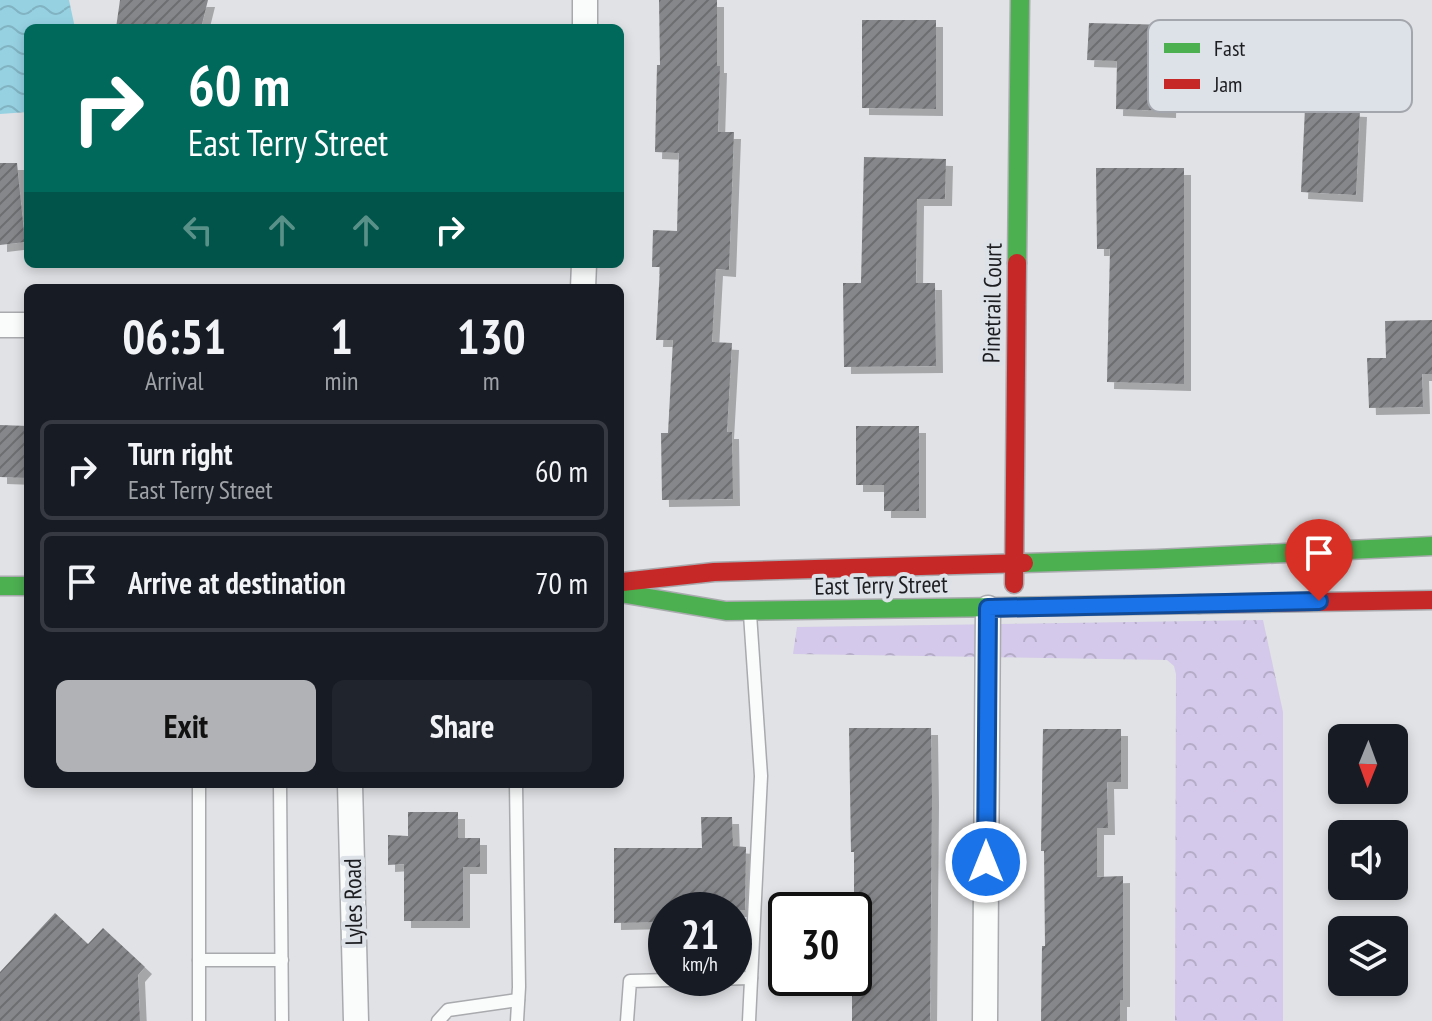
<!DOCTYPE html>
<style>
body{margin:0;font-family:"PT Sans Narrow",sans-serif;background:#20242c;color:#f1f3f6;height:100vh;display:flex;flex-direction:column;font-size:30px;white-space:nowrap}
*{box-sizing:border-box;margin:0}
p{font-size:26px;color:#9ea1a6}
.icon{flex:none;width:44px;height:44px;fill:none;stroke:currentColor;stroke-width:2;stroke-linecap:round;stroke-linejoin:round}
.map{position:relative;flex:1;overflow:hidden}
.drawer{position:absolute;left:24px;top:284px;width:600px;height:504px;display:flex;flex-direction:column;background:#171b24;border-radius:12px;box-shadow:0 4px 12px #0003}
.drawer>*{flex:none}
.banner{position:absolute;left:24px;top:24px;width:600px;height:244px;border-radius:12px;box-shadow:0 4px 12px #0003;background:#00695c;color:#fff;overflow:hidden}
.needle{width:52px;rotate:181deg}
.buttons{position:absolute;left:1328px;top:724px;display:grid;gap:16px}
.buttons a{display:grid;place-items:center;width:80px;height:80px;border-radius:12px;background:#171b24;box-shadow:0 4px 12px #0003;font-size:40px}
.speed{position:absolute;left:648px;top:892px;display:flex;gap:16px;font-size:40px;font-weight:700;text-align:center}
.speed>*{display:grid;place-content:center;width:104px;height:104px;border-radius:50%;background:#171b24;box-shadow:0 4px 12px #0003;line-height:1}
.speed small{font-size:20px;font-weight:400}
.speed .limit{border:4px solid #111;border-radius:12px;background:#fff;color:#111}
.pin{position:absolute;display:grid;place-items:center;width:68px;height:68px;color:#fff;margin:-82px -34px;border-radius:50% 50% 50% 0;rotate:-45deg;box-shadow:0 0 8px #0007}
.pin .icon{rotate:45deg}
.me{position:absolute;width:88px;margin:-44px;rotate:0deg;stroke-linejoin:round;filter:drop-shadow(0 0 6px #0008)}
.turn{display:flex;align-items:center;gap:28px;height:168px;padding:0 32px;font-size:36px}
.turn .icon{width:104px;height:104px;stroke-width:2.5}
.turn b{display:block;font-size:56px;line-height:68px}
.lanes{display:flex;align-items:center;height:76px;padding:0 32px;background:#0003;justify-content:center;gap:40px;direction:ltr}
.lanes .off{opacity:.35}
.eta{display:flex;justify-content:space-evenly;align-items:center;height:136px;text-align:center}
.eta b{font-size:48px;font-weight:700;line-height:56px}
.button{display:flex;gap:16px;margin-top:auto;padding:16px 32px}
.button a{flex:1;height:92px;border-radius:12px;background:#b0b2b5;color:#111;font-size:32px;font-weight:700;line-height:92px;text-align:center}
.button a+a{background:#20242c;color:#f1f3f6}
ul{padding:0;list-style:none}
li{display:flex;align-items:center;gap:24px;height:100px;margin:0 16px 12px;padding:0 16px;border:4px solid #363941;border-radius:12px}
li div{flex:1}
li b{display:block;font-size:30px}
li em{font-style:normal}
.map>svg:first-child{display:block}
.forest{fill:url(#forest-crowns)}
.water{fill:url(#water-waves)}
.building{fill:url(#building-hatch);filter:url(#shadow)}
.lines{fill:none;stroke-linecap:round;stroke-linejoin:round}
.lane-casing{stroke:#a8aaad;stroke-width:15}
.street-casing{stroke:#a8aaad;stroke-width:27}
.fast-casing{stroke:#a8aaad;stroke-width:21}
.jam-casing{stroke:#a8aaad;stroke-width:21}
.lane{stroke:#fafbfb;stroke-width:12}
.street{stroke:#fafbfb;stroke-width:24}
.fast{stroke:#4caf50;stroke-width:18}
.jam{stroke:#c62828;stroke-width:18}
.route-casing{stroke:#114b97;stroke-width:20}
.route{stroke:#1a73e8;stroke-width:14}
.labels{text-anchor:middle;dominant-baseline:central;stroke-width:8;stroke-linejoin:round;paint-order:stroke}
.street-label{font-size:24px;fill:#1c1d20;stroke:#dde1e8}
.key{fill:#dde1e8;stroke:#a3a6ac;stroke-width:2}
.key-label{font-size:22px;fill:#1c1d20}
</style>
<div class="map">
<svg width="1432" height="1021" viewBox="0 0 1432 1021">
<defs>
<pattern id="forest-crowns" width="20" height="18" patternUnits="userSpaceOnUse" patternTransform="scale(2)"><rect width="20" height="18" fill="#d4c9ea"/><path d="M2 6a3 3 0 1 1 6 0M12 15a3 3 0 1 1 6 0" fill="none" stroke="#b5acc8"/></pattern>
<pattern id="water-waves" width="16" height="10" patternUnits="userSpaceOnUse" patternTransform="scale(2)"><rect width="16" height="10" fill="#96d1e2"/><path d="M0 5q4-4 8 0t8 0" fill="none" stroke="#81b3c2"/></pattern>
<pattern id="building-hatch" width="6" height="6" patternUnits="userSpaceOnUse" patternTransform="scale(2)"><rect width="6" height="6" fill="#86878a"/><path d="M-1 1l2-2M0 6l6-6M5 7l2-2" fill="none" stroke="#6d6e70"/></pattern>
<filter id="shadow"><feDropShadow dx="7" dy="7" stdDeviation="0" flood-color="#0004"/></filter>
</defs>
<rect width="100%" height="100%" fill="#e0e2e5"/>
<path class="forest" d="M1263 620 1283 712V1021H1175L1176 674 1174 666 1167 660 793 654 797 627Z"/>
<path class="water" d="M0 0H69L75 28H28V112L0 114Z"/>
<g class="building">
<path d="M120 0H208L201 28H116Z"/>
<path d="M659 0H717V66H720L718 132H734L729 270 716 269 712 342 732 343 727 432H732L733 499 662 500 661 433H668L673 340H656L660 267H652L653 230 677 231 679 153 655 152 657 65H660Z"/>
<path d="M862 20H936V109L862 108Z"/>
<path d="M1089 23 1171 25 1169 111 1116 109 1117 61 1087 60Z"/>
<path d="M1305 108 1360 110 1356 195 1301 192Z"/>
<path d="M864 157 946 159 945 199H917L916 283H935L936 366 844 367 843 283H861Z"/>
<path d="M0 163H17L25 242 0 245Z"/>
<path d="M1096 168H1184V384L1107 382 1110 249H1097Z"/>
<path d="M1432 320V374H1422L1423 407 1369 408 1367 358H1386L1385 321Z"/>
<path d="M0 425 28 426V478L0 477Z"/>
<path d="M856 426H919V511H884V485H856Z"/>
<path d="M849 728H931L932 798 930 1021H852V978H854V852H851Z"/>
<path d="M1043 729H1121V782H1107L1108 828H1097V877L1123 876V1000H1120V1021H1041L1042 946H1045L1044 851H1041Z"/>
<path d="M408 812H458V838H480V867H463V921H404V864L388 865V835L408 836Z"/>
<path d="M701 817H732L733 846 746 847 745 910H666V922L614 923V848H702Z"/>
<path d="M55 913 88 944 103 928 145 967 138 975 140 1021H0V972Z"/>
</g>
<g class="lines">
<defs>
<g id="lane">
<path d="M280 784 282 1021"/>
<path d="M516 784 519 987 517 1021"/>
<path d="M199 960H282"/>
<path d="M199 1021V784"/>
<path d="M438 1021 448 1010 518 1000"/>
<path d="M627 1021 630 981 751 978"/>
<path d="M749 1021 761 776 750 614"/>
</g>
<g id="street">
<path d="M585 28V0"/>
<path d="M583 288 584 264"/>
<path d="M0 325H28"/>
<path d="M350 784 356 1021"/>
<path d="M985 1021 988 608"/>
</g>
<g id="fast">
<path d="M1017 263 1020 0"/>
<path d="M1024 563 1157 559 1432 546"/>
<path d="M0 586H28"/>
<path d="M620 593 726 611 1199 604"/>
</g>
<g id="jam">
<path d="M622 582 714 572 1024 563"/>
<path d="M1014 584 1017 263"/>
<path d="M1199 604 1432 600"/>
</g>
</defs>
<use href="#lane" class="lane-casing"/>
<use href="#street" class="street-casing"/>
<use href="#fast" class="fast-casing"/>
<use href="#jam" class="jam-casing"/>
<use href="#lane" class="lane"/>
<use href="#street" class="street"/>
<use href="#fast" class="fast"/>
<use href="#jam" class="jam"/>
</g>
<g class="lines">
<defs>
<path id="route" d="M986 862 988 608 1319 601"/>
</defs>
<use href="#route" class="route-casing"/>
<use href="#route" class="route"/>
</g>
<g class="labels">
<g class="street-label">
<text transform="translate(992 303) rotate(-89)">Pinetrail Court</text>
<text transform="translate(881 585) rotate(-1)">East Terry Street</text>
<text transform="translate(353 902) rotate(-91)">Lyles Road</text>
</g>
</g>
<rect x="1148" y="20" width="264" height="92" rx="12" class="key"/>
<rect x="1164" y="43" width="36" height="10" fill="#4caf50"/>
<rect x="1164" y="79" width="36" height="10" fill="#c62828"/>
<g class="key-label">
<text x="1214" y="56">Fast</text>
<text x="1214" y="92">Jam</text>
</g>
</svg>
<div class="buttons">
<a><svg class="needle" viewBox="-14 -14 28 28"><path d="M0-13l5 13h-10z" fill="#e53935"/><path d="M0 13l5-13h-10z" fill="#9ea1a6"/></svg></a>
<a><svg class="icon" aria-label="sound" viewBox="0 0 24 24"><path d="M4 9h4l5-4v14l-5-4H4zM17 9q2 3 0 6"/></svg></a>
<a><svg class="icon" aria-label="layers" viewBox="0 0 24 24"><path d="M12 4l9 5-9 5-9-5zM3 14l9 5 9-5"/></svg></a>
</div>
<div class="speed"><div>21<small>km/h</small></div><div class="limit">30</div></div>
<div class="pin" style="left:1319px;top:601px;background:#d93025"><svg class="icon" aria-label="arrive" viewBox="0 0 24 24"><path d="M6 21V4h12l-3 4 3 4H6"/></svg></div>
<svg class="me" style="left:986px;top:862px" viewBox="-20 -20 40 40"><circle r="17" fill="#1a73e8" stroke="#fff" stroke-width="3"/><path d="M0-11L8 9 0 5-8 9z" fill="#fff"/></svg>
<div class="banner">
<div class="turn"><svg class="icon" aria-label="right" viewBox="0 0 24 24"><path d="M7 20v-9h11M14 6l5 5-5 5"/></svg><div><b>60 m</b>East Terry Street</div></div>
<div class="lanes"><svg class="icon off" aria-label="left" viewBox="0 0 24 24"><path d="M17 20v-9H6M10 6l-5 5 5 5"/></svg><svg class="icon off" aria-label="ahead" viewBox="0 0 24 24"><path d="M12 20V5M6 11l6-6 6 6"/></svg><svg class="icon off" aria-label="ahead" viewBox="0 0 24 24"><path d="M12 20V5M6 11l6-6 6 6"/></svg><svg class="icon" aria-label="right" viewBox="0 0 24 24"><path d="M7 20v-9h11M14 6l5 5-5 5"/></svg></div>
</div>
<section class="drawer">
<div class="eta">
<div><b>06:51</b><p>Arrival</p></div>
<div><b>1</b><p>min</p></div>
<div><b>130</b><p>m</p></div>
</div>
<ul>
<li><svg class="icon" aria-label="right" viewBox="0 0 24 24"><path d="M7 20v-9h11M14 6l5 5-5 5"/></svg><div><b>Turn right</b><p>East Terry Street</p></div><em>60 m</em></li>
<li><svg class="icon" aria-label="arrive" viewBox="0 0 24 24"><path d="M6 21V4h12l-3 4 3 4H6"/></svg><div><b>Arrive at destination</b></div><em>70 m</em></li>
</ul>
<div class="button"><a>Exit</a><a>Share</a></div>
</section>
</div>
